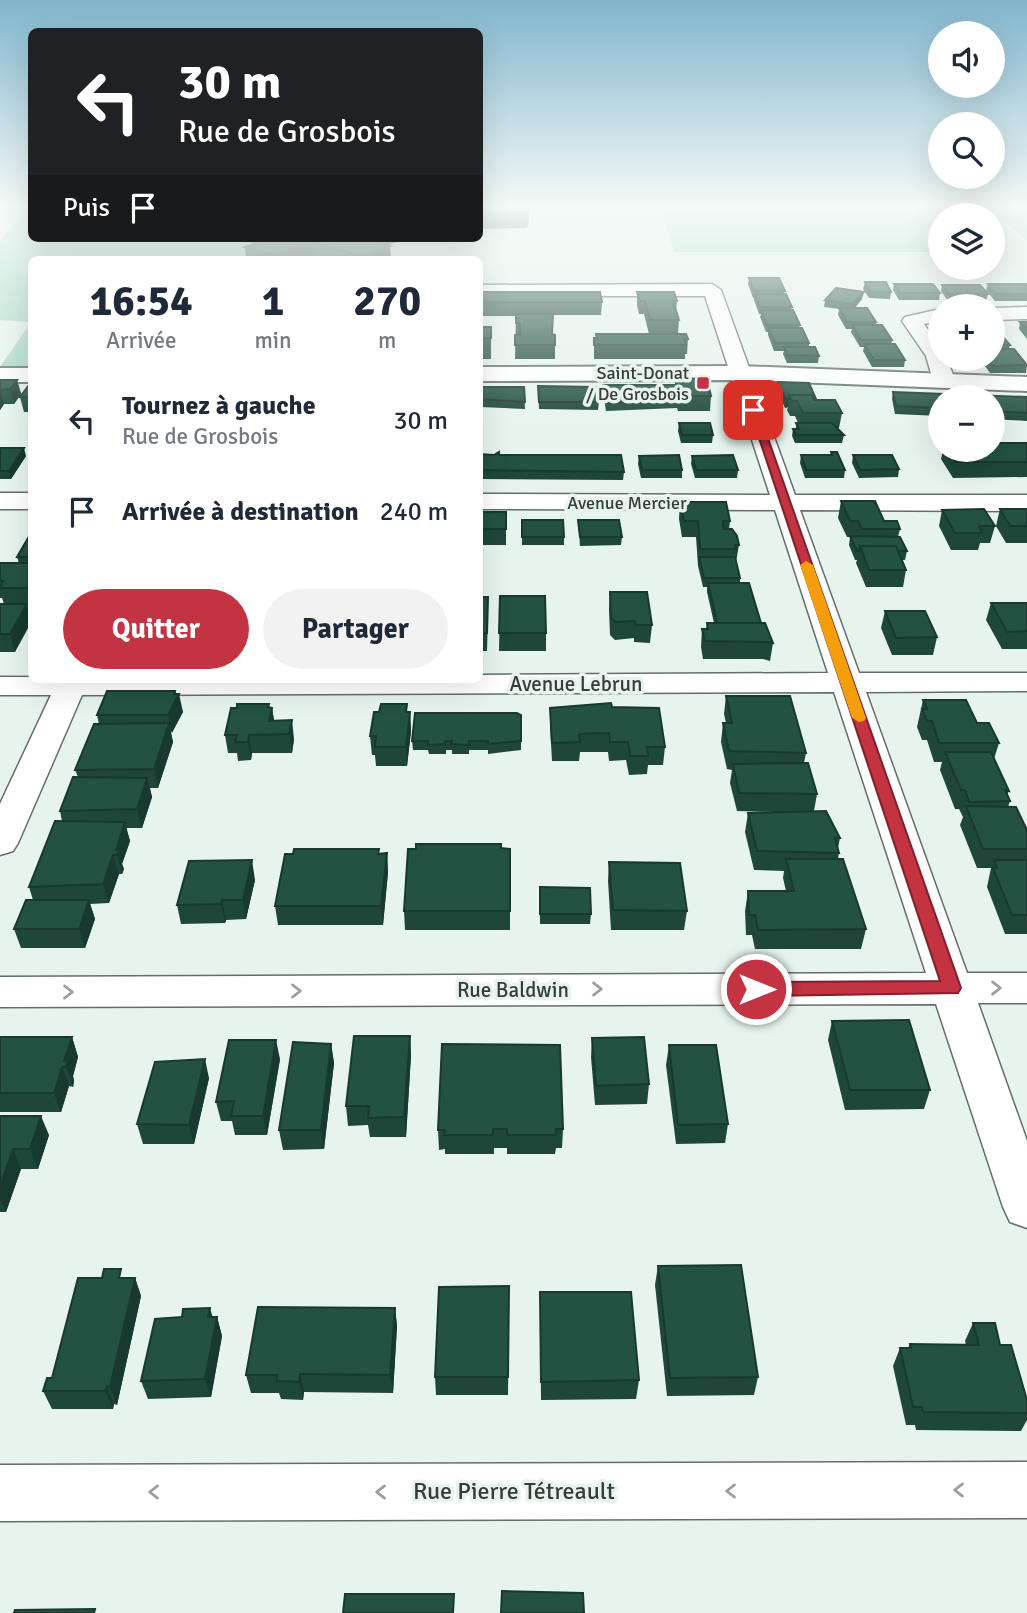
<!DOCTYPE html>
<html lang="fr">
<meta charset="utf-8">
<style>
body{margin:0;font-family:Signika,sans-serif;background:#f2f2f3;color:#1f2937;height:100vh;display:flex;flex-direction:column;font-size:26px;white-space:nowrap}
*{box-sizing:border-box;margin:0}
p{font-size:23px;color:#747a83}
.icon{flex:none;width:38px;height:38px;fill:none;stroke:currentColor;stroke-width:2;stroke-linecap:round;stroke-linejoin:round}
.map{position:relative;flex:1;overflow:hidden}
.side{position:absolute;left:28px;top:256px;width:455px;height:427px;display:flex;flex-direction:column;background:#fff;border-radius:10px;box-shadow:0 7px 28px #0002}
.side>*{flex:none}
.guide{position:absolute;left:28px;top:28px;width:455px;height:214px;border-radius:10px;box-shadow:0 7px 28px #0002;background:#202124;color:#fff;overflow:hidden}
.fabs{position:absolute;left:928px;top:21px;display:grid;gap:14px}
.fabs a{display:grid;place-items:center;width:77px;height:77px;border-radius:50%;background:#fff;box-shadow:0 7px 28px #0002;font-size:35px}
.pin{position:absolute;display:grid;place-items:center;width:60px;height:60px;color:#fff;margin:-30px;border-radius:14px;box-shadow:0 4px 10px #0006}
.me{position:absolute;width:77px;margin:-38px;rotate:90deg;stroke-linejoin:round;filter:drop-shadow(0 0 5px #0008)}
.turn{display:flex;align-items:center;gap:24px;height:147px;padding:0 35px;font-size:32px}
.turn .icon{width:91px;height:91px;stroke-width:2.5}
.turn b{display:block;font-size:49px;line-height:60px}
.then{display:flex;align-items:center;height:66px;padding:0 35px;background:#0003;gap:14px;font-size:26px}
.eta{display:flex;justify-content:space-evenly;align-items:center;height:119px;text-align:center}
.eta b{font-size:42px;font-weight:700;line-height:49px}
.action{display:flex;gap:14px;margin-top:auto;padding:14px 35px}
.action a{flex:1;height:80px;border-radius:42px;background:#c33342;color:#fff;font-size:28px;font-weight:700;line-height:80px;text-align:center}
.action a+a{background:#f2f2f3;color:#1f2937}
ul{padding:0;list-style:none}
li{display:flex;align-items:center;gap:21px;height:91px;padding:0 35px}
li div{flex:1}
li b{display:block;font-size:26px}
li em{font-style:normal}
.map>svg:first-child{display:block}
.green{fill:#a8dac7}
.lines{fill:none;stroke-linecap:round;stroke-linejoin:round}
.street-casing{stroke:#636e6a;stroke-width:3}
.secondary-casing{stroke:#636e6a;stroke-width:4}
.street{fill:#fff;fill-rule:evenodd}
.secondary{fill:#fff;fill-rule:evenodd}
.wall{fill:#1e473a}
.shaded-wall{fill:#18392f}
.building{fill:#235243;stroke:#18392f;stroke-width:2}
.oneway{stroke:#9b9e9c}
.route{fill:#c33342;stroke:#7f212b;stroke-width:2}
.slow{fill:#f59e0b}
.poi-dot{fill:#c33342;stroke:#e7f4ee;stroke-width:2.5}
.labels{text-anchor:middle;dominant-baseline:central;stroke-width:7;stroke-linejoin:round;paint-order:stroke}
.far-poi-label{font-size:18px;fill:#373c3a;stroke:#e7f4ee;text-anchor:end}
.far-street-label{font-size:18px;fill:#373c3a;stroke:#e7f4ee}
.street-label{font-size:21px;fill:#373c3a;stroke:#e7f4ee}
.near-street-label{font-size:24px;fill:#373c3a;stroke:#e7f4ee}
</style>
<div class="map">
<svg width="1027" height="1613" viewBox="0 0 1027 1613">
<rect width="100%" height="100%" fill="#e7f4ee"/>
<g class="green">
<path d="M31 205 32 238H261L255 259H32L31 367H0L31 322 0 320V240Z"/>
<path d="M987 205H1027V241Z"/>
<path d="M662 210H931L940 220V252H674Z"/>
</g>
<g class="lines">
<defs>
<g id="street">
<path d="M712 284 721 290 795 495H1027V511L800 510 859 673H1027V691L866 692 967 973H1027V1003H978L1027 1141V1228L1010 1222 1003 1207 936 1004 0 1007V977L926 973 834 692 82 695 18 843 13 851 0 855V804L51 695H0V677L480 679V675L828 673 775 510 480 509V494L770 495 705 296H480V285Z"/>
<path d="M1027 307V319L992 320V308Z"/>
<path d="M940 309V321L924 324 940 347V359H947L955 380 944 386 933 380 926 356 902 321 905 317Z"/>
<rect x="0" y="493" width="32" height="16"/>
<path d="M1027 1462V1518L0 1521V1465Z"/>
</g>
<g id="secondary">
<path d="M740 366 1027 377V391L740 380 480 381V367Z"/>
<rect x="0" y="368" width="32" height="14"/>
</g>
</defs>
<use href="#street" class="street-casing"/>
<use href="#secondary" class="secondary-casing"/>
<use href="#street" class="street"/>
<use href="#secondary" class="secondary"/>
</g>
<g class="wall">
<path d="M480 205H529V219L527 228 480 229Z"/>
<path d="M244 238H409L387 245 391 259H246L245 247 255 244 244 240Z"/>
<path d="M749 278 785 291 784 294 792 307 791 310 800 325 799 328 809 343V347L819 356 818 363H787L783 354 784 351H774L768 335V332H766L760 317 761 314H759L754 300V298H753L748 284Z"/>
<path d="M865 282 891 292 890 299 869 298 863 289Z"/>
<path d="M894 284 940 293 939 300H899L893 290Z"/>
<path d="M988 284H1027V301H995L986 290Z"/>
<path d="M942 285 988 294 986 301H948L941 291Z"/>
<path d="M480 292 602 302 601 315H553L552 335 555 345V359H515L516 316H480Z"/>
<path d="M637 292 677 301 676 311 679 320 678 334H649L644 314H639L637 305Z"/>
<path d="M862 299 855 308 876 322V325L892 340 891 344 905 360 904 367H872L863 351 864 347H860L851 332 852 329H846L838 315 839 309 824 307 825 300Z"/>
<path d="M1020 322H1027V339L1019 329Z"/>
<path d="M992 326 998 334V337L1010 345 1009 349 1027 365 1026 373H990L980 359H992Z"/>
<rect x="480" y="327" width="11" height="32"/>
<path d="M596 334 688 339 687 354H685V359H594V338H596Z"/>
<path d="M675 378 711 396 710 411H678L677 408 606 411 603 393V385H675Z"/>
<path d="M0 380H17L21 394 14 404H4L0 410Z"/>
<path d="M32 381V412H24L20 397Z"/>
<path d="M778 382 816 399V400L842 413 839 428H837L844 435 842 443H795L792 436 793 429H796V423H798L795 416H790L787 410 788 407 785 408 777 390Z"/>
<path d="M538 386 599 402 598 410 539 409Z"/>
<path d="M480 387H524L525 409 480 407Z"/>
<path d="M893 392 1027 397V421L992 419V397H940V416L895 414 892 399Z"/>
<path d="M679 423 713 435 712 443H681L678 431Z"/>
<path d="M1027 443V477L953 478 941 459 943 450H992Z"/>
<path d="M0 448 26 456 11 479H0Z"/>
<path d="M831 452 845 470 844 478H805L800 463 801 455H831Z"/>
<path d="M480 454 499 455 624 472 623 480 480 479Z"/>
<path d="M853 455 899 469 898 477 859 478 852 463Z"/>
<path d="M639 456 682 470V478H641L638 464Z"/>
<path d="M692 456 738 470 737 478H695L691 464Z"/>
<path d="M841 501 900 529 898 537 907 551 905 560H902L906 570 903 587H866L856 563 857 560H855L849 545 850 537H847L838 518Z"/>
<path d="M680 502 730 521 729 529 739 545 736 562 740 578V583L773 643 770 661 763 659H703L701 647 702 629H706L707 623H714L707 592V587H703L698 566 696 537H682L679 519Z"/>
<path d="M1000 509H1027V543H1006L996 526Z"/>
<path d="M942 510 995 526 990 543H980L978 550H951L939 526Z"/>
<rect x="480" y="512" width="26" height="33"/>
<path d="M522 520 564 537V545H522Z"/>
<path d="M578 520 622 537 621 545 580 546Z"/>
<path d="M32 533V605L27 606 15 652H0V604H4L2 598H0V563H19L17 557Z"/>
<path d="M610 592 652 625 650 643 634 642V638L615 640 610 635 609 609Z"/>
<path d="M500 596 546 633V651H499Z"/>
<path d="M480 597 488 614 487 651H480Z"/>
<path d="M991 603H1027V649H1002L986 620Z"/>
<path d="M885 611 937 637 933 655H892L881 628Z"/>
<path d="M175 691 183 712 171 733 173 742 158 788H150L152 797 142 828H126L130 841 122 864 124 869 122 874H119L109 903 90 904 95 919 85 948H21L14 929 33 900 29 887 62 821 60 811 78 777 75 770 99 724 97 715Z"/>
<path d="M726 696 806 753 804 763 817 794 814 811 840 838 838 848 839 853 838 859 866 929 861 949H755L752 935H746L745 911 748 891H786L783 878 784 871 754 870 745 832 748 813 777 812 737 811 730 783 732 770 727 769 721 742 723 723H726L724 714Z"/>
<path d="M923 700 977 723 999 743 994 759 1009 791 1007 795 1010 801 1008 807 1027 830V934H1005L987 887 991 868H977L960 825 963 817 959 809H955L940 770 942 762H934L927 740H922L917 727Z"/>
<path d="M407 704V712H410L411 731 407 766H376L375 755H372L370 736 379 712Z"/>
<path d="M269 707 272 708 274 721 294 739 292 753H252L251 760 238 761 237 753H228L225 735Z"/>
<path d="M612 707 665 747 663 765H648L647 774 629 775 626 760 609 761 608 752H580L579 761H552L550 726V708Z"/>
<path d="M521 715V750L488 754V750H469V754H452V750H446V754H429L428 750H413L412 741Z"/>
<path d="M501 848 510 849V930H405L404 911Z"/>
<path d="M379 849V854L387 853 388 872 383 925H278L275 906 293 854Z"/>
<path d="M609 862 687 911 684 930H611L608 881Z"/>
<path d="M255 880 246 919 226 920 225 923 181 924 177 905Z"/>
<path d="M540 887 591 914 590 924H540Z"/>
<path d="M832 1021 930 1090 924 1109 845 1110 828 1040Z"/>
<path d="M410 1036 411 1055 406 1137H370L368 1125 348 1126 346 1106Z"/>
<path d="M0 1037H72L78 1057 73 1076 74 1081 73 1087 69 1086 61 1112H0Z"/>
<path d="M592 1038 649 1084 647 1104 595 1105 591 1057Z"/>
<path d="M331 1044 334 1063 324 1149 283 1150 279 1130Z"/>
<path d="M442 1044 563 1129 562 1148H556L555 1154H507V1148H494V1154H445V1149L439 1150 438 1130Z"/>
<path d="M669 1045 728 1124 725 1143 676 1144 666 1065Z"/>
<path d="M280 1059 267 1135H235L232 1121H221L216 1102Z"/>
<path d="M209 1078 194 1144H143L137 1124Z"/>
<path d="M0 1116 49 1135 38 1169H21L6 1212H0Z"/>
<path d="M658 1266 758 1377 754 1395 667 1396 655 1285Z"/>
<path d="M124 1278H135L141 1296 117 1405 114 1404 113 1409H52L43 1391Z"/>
<path d="M509 1286 508 1395H436L435 1377Z"/>
<path d="M540 1292 639 1380 636 1399 541 1400Z"/>
<path d="M395 1308 397 1326 393 1393 304 1392 303 1400 281 1399 279 1393H251L246 1375Z"/>
<path d="M213 1317H217L222 1336 211 1397 148 1399 141 1381Z"/>
<path d="M973 1323 1000 1345 1027 1400V1420L1021 1431 916 1430 915 1425H906L893 1366 900 1348H908L910 1344 966 1345 965 1341Z"/>
</g>
<g class="shaded-wall">
<path d="M527 205H529V219L527 228Z"/>
<path d="M348 238H409L359 255Z"/>
<path d="M314 242 316 259H274L273 255Z"/>
<path d="M390 246 391 259H361V256Z"/>
<path d="M864 292 862 299 851 311 852 304Z"/>
<path d="M17 380 21 394 14 404 10 389Z"/>
<path d="M0 390 4 404 0 410Z"/>
<path d="M789 399 788 407 785 408 786 400Z"/>
<path d="M24 448 26 456 11 479 9 471Z"/>
<path d="M27 604 32 621 15 652 10 634Z"/>
<path d="M175 691 177 699 179 694 183 712 172 733 168 715Z"/>
<path d="M269 704 270 715 272 708 275 726 271 734 268 707Z"/>
<path d="M410 712 411 731 407 766 406 747Z"/>
<path d="M292 720 294 739 292 753 289 734Z"/>
<path d="M169 723 173 742 158 788 154 769Z"/>
<path d="M249 735 252 753 251 760 248 742Z"/>
<path d="M147 778 152 797 142 828 137 809Z"/>
<path d="M125 822 130 841 122 864 124 869 122 874 116 850Z"/>
<path d="M387 853 388 872 383 925 381 906Z"/>
<path d="M113 855 119 874 109 903 103 884Z"/>
<path d="M252 860 255 880 246 919 243 900Z"/>
<path d="M89 900 95 919 85 948 79 929Z"/>
<path d="M222 900 226 920 225 923 221 904Z"/>
<path d="M410 1036 411 1055 406 1137 404 1117Z"/>
<path d="M72 1037 78 1057 73 1076 74 1081 73 1087 64 1061Z"/>
<path d="M276 1040 280 1059 267 1135 263 1116Z"/>
<path d="M331 1044 334 1063 324 1149 321 1130Z"/>
<path d="M205 1059 209 1078 194 1144 189 1125Z"/>
<path d="M62 1067 69 1086 61 1112 54 1093Z"/>
<path d="M41 1116 49 1135 38 1169 30 1149Z"/>
<path d="M13 1149 21 1169 6 1212 0 1199V1187Z"/>
<path d="M135 1278 141 1296 117 1405 110 1387Z"/>
<path d="M210 1308 215 1325 217 1317 222 1336 211 1397 205 1379 208 1317Z"/>
<path d="M395 1308 397 1326 393 1393 390 1375Z"/>
<path d="M300 1374 304 1392 303 1400 299 1382Z"/>
<path d="M107 1386 114 1404 113 1409 105 1391Z"/>
</g>
<g class="building">
<path d="M480 205H527V206L480 207Z"/>
<path d="M274 238H360L390 246 361 256 314 242 273 255 245 247Z"/>
<path d="M749 278H779L785 291H754Z"/>
<path d="M865 282H886L891 292H870Z"/>
<path d="M894 284H933L940 293H900Z"/>
<path d="M988 284H1027V294H996Z"/>
<path d="M942 285H980L988 294H949Z"/>
<path d="M836 288 864 292 852 304 825 300Z"/>
<path d="M480 292H600L602 302H480Z"/>
<path d="M637 292H674L677 301H673L679 320H650L645 301H640Z"/>
<path d="M755 294H786L792 307H760Z"/>
<path d="M839 308H867L876 322H847Z"/>
<path d="M761 310H793L800 325H767Z"/>
<path d="M516 314H553L552 334 555 335V345H515V335H520V323H516Z"/>
<path d="M1020 322H1027V330Z"/>
<path d="M852 325H882L892 340H861Z"/>
<path d="M992 326 998 334H992Z"/>
<rect x="480" y="327" width="11" height="11"/>
<path d="M769 328H802L809 343H775Z"/>
<path d="M596 334H686L688 339H684L686 345H594V338H597Z"/>
<path d="M992 337H1003L1010 345H992Z"/>
<path d="M864 344H895L905 360H874Z"/>
<path d="M784 347H815L819 356 788 355Z"/>
<path d="M992 349H1014L1027 365 992 366 987 359H992Z"/>
<path d="M675 378 707 379 711 396H679Z"/>
<path d="M0 380H17L10 389 0 390Z"/>
<path d="M32 381V397H20Z"/>
<path d="M778 382 809 383 816 399H814L812 395H789V399L786 400Z"/>
<path d="M603 385H675L678 400 606 403Z"/>
<path d="M538 386 596 387 599 402H539Z"/>
<path d="M480 387H524L525 402 480 399Z"/>
<path d="M893 392 1027 397V413L992 411V397H940V408L896 406Z"/>
<path d="M789 395H812L814 400H835L842 413H803L797 401H792Z"/>
<path d="M679 423H710L713 435H682Z"/>
<path d="M796 423H832L844 435H796L793 429H799Z"/>
<path d="M992 443H1027V462H956L949 450H992Z"/>
<path d="M0 448H24L9 471H0Z"/>
<path d="M499 452V455H621L624 472 480 470V454L494 455Z"/>
<path d="M831 452H837L845 470H806L801 455H832Z"/>
<path d="M679 455 682 470H642L639 456Z"/>
<path d="M733 455 738 470H696L692 456Z"/>
<path d="M853 455H892L899 469 860 470Z"/>
<path d="M841 501H875L884 521H897L900 529H862L858 521H850Z"/>
<path d="M680 502H726L730 521H723V525L724 529H732L737 536 739 545H735L736 549H700L698 521H684Z"/>
<path d="M984 509 995 526H979L982 533H955L942 510Z"/>
<path d="M1000 509H1027V526H1010Z"/>
<rect x="480" y="512" width="26" height="17"/>
<path d="M522 520H563L564 537H522Z"/>
<path d="M578 520H619L622 537H580Z"/>
<path d="M31 533 32 557H17Z"/>
<path d="M850 536 900 537 907 551H898L896 546H860L859 551H857Z"/>
<path d="M860 546H896L906 570H869Z"/>
<path d="M699 557H735L740 578H704Z"/>
<path d="M0 563H32V588H0L3 581H0Z"/>
<path d="M708 583H749L761 623H717Z"/>
<path d="M610 592H647L652 625H636L635 621 616 622 611 618Z"/>
<path d="M500 596H545L546 633H499Z"/>
<path d="M480 597H488L487 633H480Z"/>
<path d="M991 603H1027V631L1007 632Z"/>
<path d="M0 604H27L10 634H0Z"/>
<path d="M885 611H925L937 637 896 638Z"/>
<path d="M707 623H765L773 643 766 642 705 641 702 629H708Z"/>
<path d="M107 691H175L174 694H179L168 715H97Z"/>
<path d="M726 696H790L806 753 729 751 723 723H732Z"/>
<path d="M923 700H966L977 723H989L999 743H939L932 721H927L922 709H927Z"/>
<path d="M611 703 612 707 659 708 665 747H647L648 756H630L628 742H610L609 733 579 734 580 742 552 743 550 708Z"/>
<path d="M237 704H269L268 707 272 708 269 721 292 720 289 734 249 735 248 742H235L237 735H225L231 708H237Z"/>
<path d="M381 704H407L406 712H410L406 747H375L376 736H370L374 712H379Z"/>
<path d="M415 713H517L521 715V741L488 744V741H469V745L451 744 452 741H445V744L428 745V741H412Z"/>
<path d="M169 723 154 769 75 770 94 724Z"/>
<path d="M945 752H991L1009 791 1005 790 1010 801 969 802 965 790H961Z"/>
<path d="M808 763 817 794 739 793 733 764Z"/>
<path d="M73 777 147 778 137 809 60 811Z"/>
<path d="M966 806 1016 807 1027 830V849H983Z"/>
<path d="M826 811 840 838H835L839 853 757 851 748 813Z"/>
<path d="M55 821 125 822 116 850H119L117 855H113L103 884 29 887Z"/>
<path d="M416 844H501V848L510 849V911H404L408 849H416Z"/>
<path d="M294 849H379L378 854 387 853 381 906H275L285 854H293Z"/>
<path d="M786 859H843L866 929 758 930 755 915H749L748 891H794Z"/>
<path d="M252 860 243 900H222L221 904 177 905 189 861Z"/>
<path d="M994 860H1027V915H1012L993 868H997Z"/>
<path d="M609 862 680 863 687 911 613 910Z"/>
<path d="M540 887 590 888 591 914H540Z"/>
<path d="M26 900H89L79 929H14Z"/>
<path d="M909 1020 930 1090H850L832 1021Z"/>
<path d="M354 1036H410L404 1117 368 1118 369 1106H346Z"/>
<path d="M0 1037H72L64 1061H68L66 1067H62L54 1093H0Z"/>
<path d="M644 1037 649 1084 596 1086 592 1038Z"/>
<path d="M229 1040H276L263 1116H231L234 1101 216 1102Z"/>
<path d="M293 1042 331 1044 321 1130H279Z"/>
<path d="M442 1044 560 1045 563 1129H556V1135H507V1129H493V1135H444L445 1130H438Z"/>
<path d="M669 1045H716L728 1124 678 1125Z"/>
<path d="M205 1059 189 1125 137 1124 155 1062Z"/>
<path d="M0 1116H41L30 1149H13L0 1187Z"/>
<path d="M741 1265 758 1377 670 1378 658 1266Z"/>
<path d="M104 1269H121L119 1278H135L110 1387 107 1386 105 1391H43L47 1378H52L78 1278H102Z"/>
<path d="M509 1286 508 1377H435L439 1287Z"/>
<path d="M540 1292H631L639 1380 541 1382Z"/>
<path d="M258 1307 395 1308 390 1375 300 1374 299 1382 277 1381V1375H246Z"/>
<path d="M210 1308 208 1317H217L205 1379 141 1381 155 1319 182 1317 183 1309Z"/>
<path d="M973 1323H995L1000 1345H1011L1027 1400V1413L923 1412 922 1407H913L900 1348H911L910 1344 979 1345Z"/>
<path d="M502 1591 583 1593 584 1613H501Z"/>
<path d="M345 1594H454L453 1613H343Z"/>
<path d="M95 1609 94 1613H14L15 1610Z"/>
</g>
<defs><path id="oneway-chevron" d="M-2-3.5L2.5 0L-2 3.5" fill="none" stroke-width="1.6" stroke-linecap="round" stroke-linejoin="round" transform="scale(1.75)"/></defs>
<g class="oneway">
<use href="#oneway-chevron" transform="translate(996 988)"/>
<use href="#oneway-chevron" transform="translate(597 989)"/>
<use href="#oneway-chevron" transform="translate(296 991)"/>
<use href="#oneway-chevron" transform="translate(68 992)"/>
<use href="#oneway-chevron" transform="translate(959 1490) rotate(180)"/>
<use href="#oneway-chevron" transform="translate(731 1491) rotate(180)"/>
<use href="#oneway-chevron" transform="translate(154 1492) rotate(180)"/>
<use href="#oneway-chevron" transform="translate(381 1492) rotate(180)"/>
</g>
<linearGradient id="sky" x2="0" y2="1"><stop stop-color="#81b5cd"/><stop offset="0.48" stop-color="#f4faf7"/><stop offset="1" stop-color="#f4faf7" stop-opacity="0"/></linearGradient>
<rect width="1027" height="431" fill="url(#sky)"/>
<path class="route" d="M749 408 758 410 961 988 958 993 756 996 746 989 756 982 940 981Z"/>
<path class="slow" d="M806 561 813 565 866 718 864 721 859 722 852 718 800 565Z"/>
<rect class="poi-dot" x="696" y="376" width="14" height="14" rx="3.5"/>
<g class="labels">
<g class="far-poi-label">
<text x="689" y="373">Saint-Donat<tspan x="689" dy="21">/ De Grosbois</tspan></text>
</g>
<g class="far-street-label">
<text x="627" y="503">Avenue Mercier</text>
</g>
<g class="street-label">
<text x="576" y="684">Avenue Lebrun</text>
<text x="513" y="990">Rue Baldwin</text>
</g>
<g class="near-street-label">
<text x="514" y="1491">Rue Pierre Tétreault</text>
</g>
</g>
</svg>
<div class="fabs">
<a><svg class="icon" aria-label="sound" viewBox="0 0 24 24"><path d="M4 9h4l5-4v14l-5-4H4zM17 9q2 3 0 6"/></svg></a>
<a><svg class="icon" aria-label="search" viewBox="0 0 24 24"><circle cx="10" cy="10" r="6"/><path d="M15 15l6 6"/></svg></a>
<a><svg class="icon" aria-label="layers" viewBox="0 0 24 24"><path d="M12 4l9 5-9 5-9-5zM3 14l9 5 9-5"/></svg></a>
<a>+</a>
<a>−</a>
</div>
<div class="pin" style="left:753px;top:410px;background:#d93025"><svg class="icon" aria-label="arrive" viewBox="0 0 24 24"><path d="M6 21V4h12l-3 4 3 4H6"/></svg></div>
<svg class="me" style="left:756px;top:989px" viewBox="-20 -20 40 40"><circle r="17" fill="#c33342" stroke="#fff" stroke-width="3"/><path d="M0-11L8 9 0 5-8 9z" fill="#fff"/></svg>
<div class="guide">
<div class="turn"><svg class="icon" aria-label="left" viewBox="0 0 24 24"><path d="M17 20v-9H6M10 6l-5 5 5 5"/></svg><div><b>30 m</b>Rue de Grosbois</div></div>
<div class="then">Puis<svg class="icon" aria-label="arrive" viewBox="0 0 24 24"><path d="M6 21V4h12l-3 4 3 4H6"/></svg></div>
</div>
<section class="side">
<div class="eta">
<div><b>16:54</b><p>Arrivée</p></div>
<div><b>1</b><p>min</p></div>
<div><b>270</b><p>m</p></div>
</div>
<ul>
<li><svg class="icon" aria-label="left" viewBox="0 0 24 24"><path d="M17 20v-9H6M10 6l-5 5 5 5"/></svg><div><b>Tournez à gauche</b><p>Rue de Grosbois</p></div><em>30 m</em></li>
<li><svg class="icon" aria-label="arrive" viewBox="0 0 24 24"><path d="M6 21V4h12l-3 4 3 4H6"/></svg><div><b>Arrivée à destination</b></div><em>240 m</em></li>
</ul>
<div class="action"><a>Quitter</a><a>Partager</a></div>
</section>
</div>
